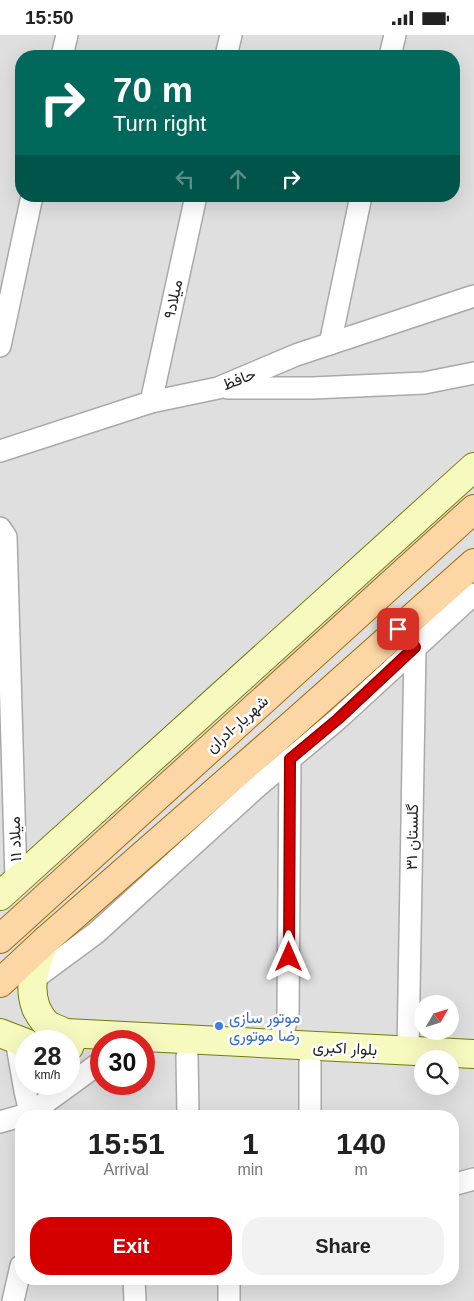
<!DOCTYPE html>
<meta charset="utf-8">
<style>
body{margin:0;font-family:Arial,Vazirmatn,sans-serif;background:#f2f2f2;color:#222;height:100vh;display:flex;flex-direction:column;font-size:19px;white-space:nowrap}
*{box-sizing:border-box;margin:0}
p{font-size:16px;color:#767676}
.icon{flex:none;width:28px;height:28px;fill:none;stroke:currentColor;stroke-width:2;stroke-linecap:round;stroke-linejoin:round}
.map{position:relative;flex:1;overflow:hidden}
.panel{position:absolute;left:15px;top:1075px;width:444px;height:175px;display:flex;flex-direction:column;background:#fff;border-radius:20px;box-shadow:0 5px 20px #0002}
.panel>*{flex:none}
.banner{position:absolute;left:15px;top:15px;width:445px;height:152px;border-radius:20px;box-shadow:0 5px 20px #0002;background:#00695c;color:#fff;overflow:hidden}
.needle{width:32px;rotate:51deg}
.buttons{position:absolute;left:414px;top:960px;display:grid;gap:10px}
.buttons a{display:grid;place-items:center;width:45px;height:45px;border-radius:50%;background:#fff;box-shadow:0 5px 20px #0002;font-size:25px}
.speed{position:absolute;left:15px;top:995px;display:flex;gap:10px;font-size:25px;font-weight:700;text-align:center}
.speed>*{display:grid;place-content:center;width:65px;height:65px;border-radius:50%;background:#fff;box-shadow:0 5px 20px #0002;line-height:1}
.speed small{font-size:12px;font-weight:400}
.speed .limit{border:8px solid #d22;background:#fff;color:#111}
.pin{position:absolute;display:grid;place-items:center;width:42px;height:42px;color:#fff;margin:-21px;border-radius:10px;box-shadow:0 2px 8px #0006}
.me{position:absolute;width:55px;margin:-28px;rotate:0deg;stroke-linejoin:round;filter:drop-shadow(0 0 4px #0008)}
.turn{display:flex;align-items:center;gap:18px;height:105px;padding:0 15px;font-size:22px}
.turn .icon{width:65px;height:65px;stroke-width:2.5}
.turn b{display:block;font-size:35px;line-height:42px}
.lanes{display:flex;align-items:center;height:48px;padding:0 15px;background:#0003;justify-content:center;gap:25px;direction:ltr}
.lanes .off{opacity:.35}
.eta{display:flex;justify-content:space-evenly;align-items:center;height:85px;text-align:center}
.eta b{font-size:30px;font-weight:600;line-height:35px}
.button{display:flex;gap:10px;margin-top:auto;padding:10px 15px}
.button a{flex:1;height:58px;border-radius:20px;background:#d40000;color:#fff;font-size:20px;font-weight:600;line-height:58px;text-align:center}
.button a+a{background:#f2f2f2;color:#222}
.status{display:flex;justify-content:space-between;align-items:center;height:35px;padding:0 25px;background:#fff;direction:ltr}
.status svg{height:14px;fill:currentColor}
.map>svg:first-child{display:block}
.residential{fill:#e0dfdf;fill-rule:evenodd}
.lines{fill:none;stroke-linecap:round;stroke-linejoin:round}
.street-casing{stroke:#a9a9a9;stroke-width:24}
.secondary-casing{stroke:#707d05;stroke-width:30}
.primary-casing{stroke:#a06b00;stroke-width:30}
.street{stroke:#fff;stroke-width:21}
.secondary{stroke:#f7fabf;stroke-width:28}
.primary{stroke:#fcd6a4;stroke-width:28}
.route-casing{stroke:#8a0000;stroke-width:12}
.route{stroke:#d40000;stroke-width:9}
.shop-dot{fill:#3f7fe0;stroke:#fff;stroke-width:2}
.labels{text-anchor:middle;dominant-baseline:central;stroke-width:5;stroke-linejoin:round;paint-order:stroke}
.street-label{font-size:16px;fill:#222;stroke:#fff}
.shop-label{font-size:16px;fill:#366cbe;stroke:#fff;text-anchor:start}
</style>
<div class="status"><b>15:50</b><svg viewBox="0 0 49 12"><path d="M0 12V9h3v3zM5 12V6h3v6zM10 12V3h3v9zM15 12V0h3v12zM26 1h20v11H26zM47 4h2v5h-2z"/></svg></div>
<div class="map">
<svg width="474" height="1266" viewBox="0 0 474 1266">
<rect width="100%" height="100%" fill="#f2efe9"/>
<path class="residential" d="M0 0H474V1266H0ZM21 21H454V161H21ZM422 969H450V996H422ZM26 1006H69V1049H26ZM101 1006H144V1049H101ZM422 1024H450V1051H422ZM21 1081H452V1244H21Z"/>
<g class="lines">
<defs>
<g id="street">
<path d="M62 21 67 0"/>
<path d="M226 21 231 0"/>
<path d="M390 21 395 0"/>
<path d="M330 309 361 161"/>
<path d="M0 311 32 161"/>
<path d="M228 353H313L424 348 474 338"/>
<path d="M151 367 196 161"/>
<path d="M0 416 151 367 218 353 296 320 474 261"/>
<path d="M0 493 6 502 16 846"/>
<path d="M31 946 96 898 258 751 338 684 474 559"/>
<path d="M16 1005 25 1056 31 1081"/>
<path d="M279 1009 288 981 290 724"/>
<path d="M408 1016 415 613 409 606"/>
<path d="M187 1021 188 1081"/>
<path d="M310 1081V1027"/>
<path d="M0 1087 31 1078 101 1027"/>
<path d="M452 1150 474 1144"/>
<path d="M134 1244 135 1266"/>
<path d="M13 1266 21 1231"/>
<path d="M229 1266V1244"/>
</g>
<g id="secondary">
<path d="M0 861 474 432"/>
<path d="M46 905C36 928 27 948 36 973 39 979 44 988 50 991 59 996 68 996 71 1007L69 1012"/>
<path d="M0 998 26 1008"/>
<path d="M66 998 474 1019"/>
</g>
<g id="primary">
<path d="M0 904 474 474"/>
<path d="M0 948 46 905 294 688 474 528"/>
</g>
</defs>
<use href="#street" class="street-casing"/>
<use href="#secondary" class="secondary-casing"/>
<use href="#primary" class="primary-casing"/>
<use href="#street" class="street"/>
<use href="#secondary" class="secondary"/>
<use href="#primary" class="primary"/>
</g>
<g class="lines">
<defs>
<path id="route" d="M289 922 290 724 338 684 415 612 398 594"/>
</defs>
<use href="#route" class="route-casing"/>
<use href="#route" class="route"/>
</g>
<circle class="shop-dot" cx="219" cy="991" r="5"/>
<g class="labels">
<g class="street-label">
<text transform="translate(173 264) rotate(-78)">میلاد۹</text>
<text transform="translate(239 344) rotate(-22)">حافظ</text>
<text transform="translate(237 689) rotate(-42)">شهریار-ادران</text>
<text transform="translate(412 802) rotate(-89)">گلستان ۳۱</text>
<text transform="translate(15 804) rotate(-92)">میلاد ۱۱</text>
<text transform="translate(345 1013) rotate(3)">بلوار اکبری</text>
</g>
<g class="shop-label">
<text x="229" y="982">موتور سازی<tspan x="229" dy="18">رضا موتوری</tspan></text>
</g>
</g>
</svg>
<div class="buttons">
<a><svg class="needle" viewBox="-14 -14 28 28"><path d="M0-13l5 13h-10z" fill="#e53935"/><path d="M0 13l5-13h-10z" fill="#767676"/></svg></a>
<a><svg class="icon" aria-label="search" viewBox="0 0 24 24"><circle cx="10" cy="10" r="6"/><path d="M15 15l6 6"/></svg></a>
</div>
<div class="speed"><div>28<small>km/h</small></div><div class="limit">30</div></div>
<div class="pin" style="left:398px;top:594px;background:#d93025"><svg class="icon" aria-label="arrive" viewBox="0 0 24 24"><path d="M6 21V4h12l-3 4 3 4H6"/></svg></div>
<svg class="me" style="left:289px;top:922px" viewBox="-20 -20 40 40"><path d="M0-17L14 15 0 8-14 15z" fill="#d40000" stroke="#fff" stroke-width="4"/></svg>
<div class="banner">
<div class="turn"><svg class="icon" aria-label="right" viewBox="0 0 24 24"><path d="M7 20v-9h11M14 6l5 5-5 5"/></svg><div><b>70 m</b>Turn right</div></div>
<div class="lanes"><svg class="icon off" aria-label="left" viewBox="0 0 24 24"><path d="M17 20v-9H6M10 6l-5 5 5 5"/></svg><svg class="icon off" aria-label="ahead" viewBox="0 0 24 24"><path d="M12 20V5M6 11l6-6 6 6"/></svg><svg class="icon" aria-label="right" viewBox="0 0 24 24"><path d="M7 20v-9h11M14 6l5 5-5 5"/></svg></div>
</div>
<section class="panel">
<div class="eta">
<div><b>15:51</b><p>Arrival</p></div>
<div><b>1</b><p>min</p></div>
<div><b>140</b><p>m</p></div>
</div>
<div class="button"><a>Exit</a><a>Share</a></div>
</section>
</div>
